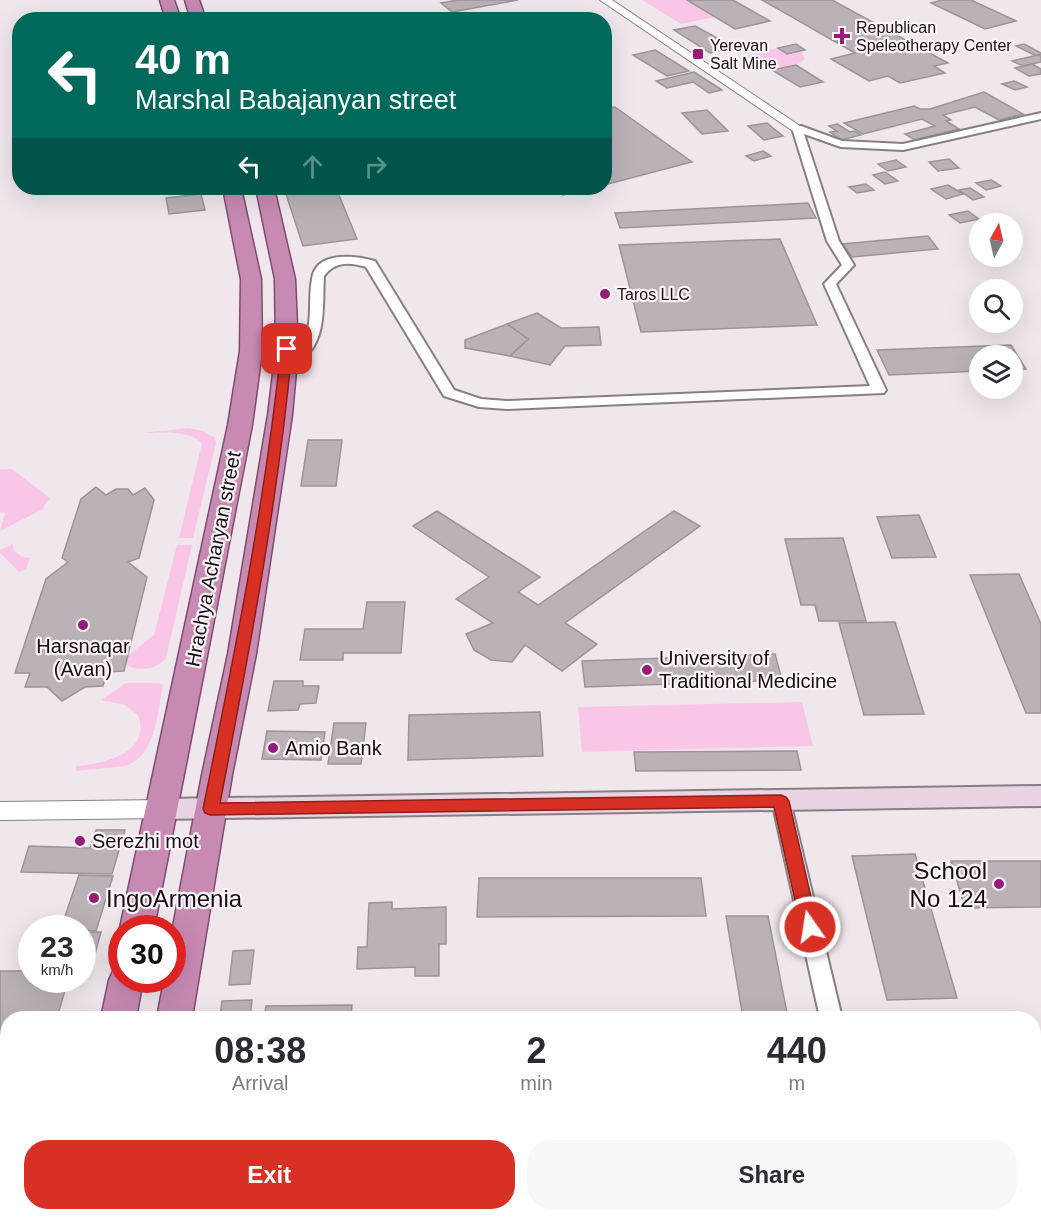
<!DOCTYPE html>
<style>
body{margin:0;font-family:Helvetica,sans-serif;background:#f7f7f7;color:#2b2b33;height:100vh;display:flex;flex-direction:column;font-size:22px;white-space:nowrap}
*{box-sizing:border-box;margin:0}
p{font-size:20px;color:#7c7c81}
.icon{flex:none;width:33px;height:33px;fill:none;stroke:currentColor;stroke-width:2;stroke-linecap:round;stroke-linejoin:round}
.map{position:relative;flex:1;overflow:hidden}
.drawer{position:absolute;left:0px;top:1011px;width:1041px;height:210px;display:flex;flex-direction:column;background:#fff;border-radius:24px 24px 0 0;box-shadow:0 6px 24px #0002}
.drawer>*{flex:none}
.banner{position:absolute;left:12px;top:12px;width:600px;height:183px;border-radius:24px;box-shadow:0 6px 24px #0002;background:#00695c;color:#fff;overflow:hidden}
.needle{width:39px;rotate:8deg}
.tools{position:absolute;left:969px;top:213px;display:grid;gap:12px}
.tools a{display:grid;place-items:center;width:54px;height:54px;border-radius:50%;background:#fff;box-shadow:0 6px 24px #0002;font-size:30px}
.speed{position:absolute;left:18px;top:915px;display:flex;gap:12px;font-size:30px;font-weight:700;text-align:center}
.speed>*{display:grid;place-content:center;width:78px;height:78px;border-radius:50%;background:#fff;box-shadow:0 6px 24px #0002;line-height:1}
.speed small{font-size:15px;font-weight:400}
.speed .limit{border:9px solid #d22;background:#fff;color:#111}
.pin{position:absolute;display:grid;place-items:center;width:51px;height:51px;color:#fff;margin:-26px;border-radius:12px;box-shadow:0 3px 9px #0006}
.me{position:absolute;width:66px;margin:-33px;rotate:347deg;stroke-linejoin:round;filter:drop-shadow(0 0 4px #0008)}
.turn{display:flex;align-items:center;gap:21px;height:126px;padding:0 24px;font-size:27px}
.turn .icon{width:78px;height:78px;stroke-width:2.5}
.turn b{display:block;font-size:42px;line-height:51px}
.lanes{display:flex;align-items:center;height:57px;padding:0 24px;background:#0003;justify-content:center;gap:30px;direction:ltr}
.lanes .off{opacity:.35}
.eta{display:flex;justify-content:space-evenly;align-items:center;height:102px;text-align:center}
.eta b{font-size:36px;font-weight:700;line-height:42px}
.cta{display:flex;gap:12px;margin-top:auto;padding:12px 24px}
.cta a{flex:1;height:69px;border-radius:24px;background:#d93025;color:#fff;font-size:24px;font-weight:700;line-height:69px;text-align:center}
.cta a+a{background:#f7f7f7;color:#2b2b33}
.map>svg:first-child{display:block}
.green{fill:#fac6e7}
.building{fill:#bab2b7;stroke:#9c9499;stroke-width:1.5}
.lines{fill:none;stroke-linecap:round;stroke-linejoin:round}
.minor-casing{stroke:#877f83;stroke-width:4}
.tertiary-casing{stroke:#877f83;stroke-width:2}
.secondary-casing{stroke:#877f83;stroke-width:4}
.trunk-casing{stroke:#7f4c6e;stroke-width:3}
.minor{fill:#fff;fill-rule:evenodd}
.tertiary{fill:#fff;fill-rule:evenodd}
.secondary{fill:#ead3e2;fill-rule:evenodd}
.trunk{fill:#c78ab3;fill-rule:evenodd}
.route{fill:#d93025;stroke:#8d1f18;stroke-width:1.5}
.poi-dot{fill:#951c78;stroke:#fdf4fa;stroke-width:2}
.labels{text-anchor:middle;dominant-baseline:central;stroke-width:4.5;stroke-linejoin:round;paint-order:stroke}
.far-poi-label{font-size:16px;fill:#131012;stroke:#fdf4fa;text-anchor:start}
.street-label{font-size:20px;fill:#131012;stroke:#fdf4fa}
.poi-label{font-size:20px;fill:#131012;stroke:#fdf4fa;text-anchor:start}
.near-poi-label{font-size:24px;fill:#131012;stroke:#fdf4fa;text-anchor:end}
</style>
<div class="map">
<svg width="1041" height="1221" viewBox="0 0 1041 1221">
<rect width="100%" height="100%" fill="#f0e7ec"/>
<g class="green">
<path d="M642 0H687L715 17 681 24Z"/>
<path d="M778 48 787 54 801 51 805 59 796 65 772 70 746 56Z"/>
<path d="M189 428 203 431 215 438 216 443 193 538H179L202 443C186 429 162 433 142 433Z"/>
<path d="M0 469H12L51 499 47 501 43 509 0 531 5 513 0 512Z"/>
<path d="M13 544V549L22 557 30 558 26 569 19 572 0 553V550Z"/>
<path d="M177 545H192L166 658C157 670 136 673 124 663L125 658 154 635Z"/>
<path d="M126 683H158L163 685C157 713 157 754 126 766L76 771V766C103 764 152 753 138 715L125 705 101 700Z"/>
<path d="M802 702 813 746 582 752 578 707Z"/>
</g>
<g class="building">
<path d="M458 0H518L452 12 441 3Z"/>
<path d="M687 0H733L770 21 735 29Z"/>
<path d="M762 0H832L948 63 934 66 945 73 900 83 888 76 869 81 831 59 855 53Z"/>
<path d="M942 0H971L1016 21 985 29 931 3Z"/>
<path d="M695 26 728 44 726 45 732 48 710 53 674 30Z"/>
<path d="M796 44 805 50 787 54 778 48Z"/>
<path d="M1024 44 1041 53V54L1036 56 1016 46Z"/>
<path d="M655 50 689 71 667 76 633 55Z"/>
<path d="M1038 55 1041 56V62L1023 66 1012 61Z"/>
<path d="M1032 64 1041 69V74L1029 76 1015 68Z"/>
<path d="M796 65 823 82 800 87 772 70Z"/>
<path d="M694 72 722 90 709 93 693 82 667 88 656 81Z"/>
<path d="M1014 81 1027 87 1015 90 1002 84Z"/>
<path d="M984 92 1023 114 999 120 975 107 943 115 951 120 946 121 959 129 915 140 905 134 935 126 922 119 863 134 844 123 914 106 920 109H930Z"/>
<path d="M615 107 692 162 604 185V109Z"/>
<path d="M707 110 728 131 702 134 682 113Z"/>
<path d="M767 123 783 136 764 140 748 126Z"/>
<path d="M837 124 850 132 855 131 861 135 841 140 830 132 837 131 829 126Z"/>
<path d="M763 151 771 156 754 161 746 156Z"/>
<path d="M949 159 959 168 938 171 929 162Z"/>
<path d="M896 160 906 167 888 171 878 164Z"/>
<path d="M885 172 898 181 885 184 873 175Z"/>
<path d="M991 180 1001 186 986 190 976 183Z"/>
<path d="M866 184 874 190 857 193 849 187Z"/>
<path d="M948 185 963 194 946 199 931 189Z"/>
<path d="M163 188H201V189L163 193Z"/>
<path d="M284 188H336L357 239 303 246Z"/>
<path d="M554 188H594L563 195Z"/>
<path d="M970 188 984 197 973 200 959 190Z"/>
<path d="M201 194 205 210 169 214 166 198Z"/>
<path d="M808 203 816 218 620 228 615 213Z"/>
<path d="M968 211 979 219 960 223 949 215Z"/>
<path d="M928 236 938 249 852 257 843 244Z"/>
<path d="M780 239 817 325 641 332 619 245Z"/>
<path d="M537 313 561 328 599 327 601 345 565 346 550 365 510 356 528 339 507 324Z"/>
<path d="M507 324 528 339 510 356 465 348V340Z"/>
<path d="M1011 345 1026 369 1012 370V356H980V371L889 375 877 350Z"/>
<path d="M308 440H342L336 486H301Z"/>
<path d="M96 487 106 495 116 489H128L133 495 145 488 154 500 139 558 128 562 147 577 124 671 107 672 103 686 85 687 62 701 47 687H25L30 673H15L46 579 68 562 62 558 81 499Z"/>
<path d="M437 511 540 577 518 592 538 605 674 511 700 526 565 623 597 644 562 671 525 645 512 662 491 660 474 650 466 634 493 623 456 599 489 577 413 526Z"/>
<path d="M919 515 936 557 892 558 877 517Z"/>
<path d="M843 538 866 621H819L815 605H801L785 539Z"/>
<path d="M1019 574 1041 624V713H1026L970 575Z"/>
<path d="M367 602H405L401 653H343V660H300L305 629H363Z"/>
<path d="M895 622 924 714 864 715 839 623Z"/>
<path d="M775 654 782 680 585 687 582 661Z"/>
<path d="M274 681H303V686H319L316 703 300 704 298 710 268 711Z"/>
<path d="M540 712 543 756 408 760 409 715Z"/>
<path d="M334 723H366L361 764H328Z"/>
<path d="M267 731 325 732 321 760 262 759Z"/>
<path d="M797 751 801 770 636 771 634 752Z"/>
<path d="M96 830H125L112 874 21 872 29 846 90 848Z"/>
<path d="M915 854 957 998 887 1000 852 856Z"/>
<path d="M951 861H1041V907L965 908Z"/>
<path d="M79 875 113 876 96 931 61 928Z"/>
<path d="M479 878H701L706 916 477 917Z"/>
<path d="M392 902V909L446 907V944H439V976H415V967L357 969 358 947H367L369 903Z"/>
<path d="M726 916H768L788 1018H743Z"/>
<path d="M82 932H101L91 969H82Z"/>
<path d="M254 950 250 984 229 985 233 951Z"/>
<path d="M0 971H32V980H68L57 1018H8V1036H0Z"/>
<path d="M252 1000 250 1018H220L222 1001Z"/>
<path d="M352 1005 351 1018H264L266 1006Z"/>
<path d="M1 1186H8V1212L0 1213Z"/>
<path d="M196 1214H253L252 1221H195Z"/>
<path d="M530 1214H700L701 1220 530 1221Z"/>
</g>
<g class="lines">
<defs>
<g id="minor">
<path d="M1041 113V119L903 150 841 147 804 134 839 241 854 265 836 284 886 390 884 393 507 409 479 407 444 396 366 267C350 262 335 261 324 276 322 306 328 344 298 362 291 366 288 369 280 367L278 364C287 354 299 352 305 339 313 320 308 299 312 279 316 250 356 256 375 261L454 390 481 399 507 401 870 386 824 284 842 265 827 241 792 128 801 126 842 141 903 144Z"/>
<path d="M781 794 788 796 790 801 842 1018H820L772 801 774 796Z"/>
<path d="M863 1214H887L889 1221H865Z"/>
</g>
<g id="tertiary">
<path d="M600 0H612L803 128 801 131H793Z"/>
<path d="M162 800 170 803 173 809 170 815 162 818 0 820V802Z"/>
</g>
<path id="secondary" d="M1041 786V806L162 819 153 816 149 809 153 802 162 799Z"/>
<g id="trunk">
<path d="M160 0H174L181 20H166Z"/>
<path d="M185 0H199L206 20H191Z"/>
<path d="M223 188H241L261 279 262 351 252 425 154 928H122V931L120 928 228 425 240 351 241 279Z"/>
<path d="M256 188H274L295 279 298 349 292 415 256 654 232 775 192 1018H157L164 980H172V932L202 775 228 654 268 415 276 349 275 279Z"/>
<path d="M122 967V980H143L136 1018H101L109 980 114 969Z"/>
<path d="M59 1214H99L98 1221H58Z"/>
<path d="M121 1214H161L160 1221H120Z"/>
</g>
</defs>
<use href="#minor" class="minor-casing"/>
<use href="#tertiary" class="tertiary-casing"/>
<use href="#secondary" class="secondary-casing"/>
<use href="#trunk" class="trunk-casing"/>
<use href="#minor" class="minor"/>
<use href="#tertiary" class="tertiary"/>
<use href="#secondary" class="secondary"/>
<use href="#trunk" class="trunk"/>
</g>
<path class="route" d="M287 346 292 349C278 502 249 653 220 803L781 795 786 797 789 801 818 927 816 933 810 935 804 933 801 927 774 807 210 815 205 813 203 809C234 657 265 504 281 349Z"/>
<g class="poi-dot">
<path d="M839 27h6v6h6v6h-6v6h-6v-6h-6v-6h6z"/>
<rect x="692" y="48" width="12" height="12" rx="3"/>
<circle cx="605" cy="294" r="6"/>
<circle cx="83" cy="625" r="6"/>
<circle cx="647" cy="670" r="6"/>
<circle cx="273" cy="748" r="6"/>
<circle cx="80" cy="841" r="6"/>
<circle cx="999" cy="884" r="6"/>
<circle cx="94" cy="898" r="6"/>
</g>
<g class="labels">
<g class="far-poi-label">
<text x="856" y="27">Republican<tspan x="856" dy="18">Speleotherapy Center</tspan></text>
<text x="710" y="45">Yerevan<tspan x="710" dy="18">Salt Mine</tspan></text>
<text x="617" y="294">Taros LLC</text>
</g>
<g class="street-label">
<text transform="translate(213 559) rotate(-79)">Hrachya Acharyan street</text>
</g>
<g class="poi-label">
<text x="83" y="646" text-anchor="middle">Harsnaqar<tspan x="83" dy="23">(Avan)</tspan></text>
<text x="659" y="658">University of<tspan x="659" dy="23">Traditional Medicine</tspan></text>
<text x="285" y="748">Amio Bank</text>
<text x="92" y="841">Serezhi mot</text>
</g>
<g class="near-poi-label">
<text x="987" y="870">School<tspan x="987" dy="28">No 124</tspan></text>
<text x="106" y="898" text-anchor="start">IngoArmenia</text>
</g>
</g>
</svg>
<div class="tools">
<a><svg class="needle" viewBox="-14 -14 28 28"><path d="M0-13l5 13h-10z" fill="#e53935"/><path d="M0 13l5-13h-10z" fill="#7c7c81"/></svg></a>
<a><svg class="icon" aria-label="search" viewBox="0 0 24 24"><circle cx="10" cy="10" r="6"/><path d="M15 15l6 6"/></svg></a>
<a><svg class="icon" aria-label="layers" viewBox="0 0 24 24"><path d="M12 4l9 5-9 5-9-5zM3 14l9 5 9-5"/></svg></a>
</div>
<div class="speed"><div>23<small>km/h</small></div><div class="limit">30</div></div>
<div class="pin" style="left:287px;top:349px;background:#d93025"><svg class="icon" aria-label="arrive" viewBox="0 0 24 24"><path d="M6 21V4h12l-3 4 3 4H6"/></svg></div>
<svg class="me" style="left:810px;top:927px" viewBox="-20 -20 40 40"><circle r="17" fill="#d93025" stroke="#fff" stroke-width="3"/><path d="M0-11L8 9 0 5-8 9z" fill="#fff"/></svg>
<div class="banner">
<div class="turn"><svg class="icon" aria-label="left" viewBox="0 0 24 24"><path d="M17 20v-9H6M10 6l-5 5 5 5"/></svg><div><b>40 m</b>Marshal Babajanyan street</div></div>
<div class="lanes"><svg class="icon" aria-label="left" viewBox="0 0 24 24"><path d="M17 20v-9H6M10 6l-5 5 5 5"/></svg><svg class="icon off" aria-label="ahead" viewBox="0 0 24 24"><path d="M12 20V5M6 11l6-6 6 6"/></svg><svg class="icon off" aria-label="right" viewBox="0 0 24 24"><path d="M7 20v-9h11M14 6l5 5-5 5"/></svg></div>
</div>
<section class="drawer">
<div class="eta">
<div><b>08:38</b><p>Arrival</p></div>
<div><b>2</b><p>min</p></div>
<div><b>440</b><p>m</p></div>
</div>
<div class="cta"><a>Exit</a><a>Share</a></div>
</section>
</div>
